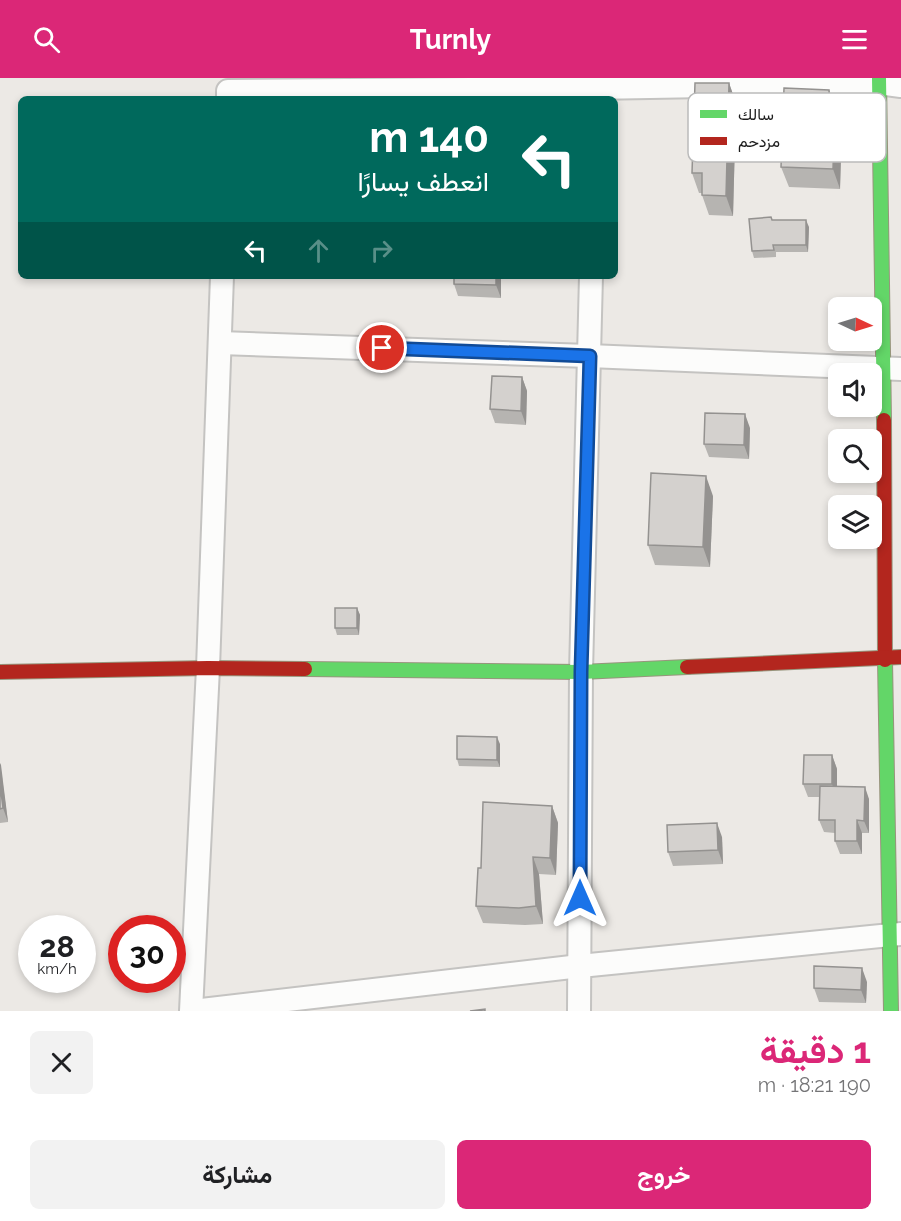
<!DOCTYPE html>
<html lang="ar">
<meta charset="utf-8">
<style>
body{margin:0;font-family:Raleway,Vazirmatn,sans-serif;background:#f2f2f2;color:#202124;direction:rtl;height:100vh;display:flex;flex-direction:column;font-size:22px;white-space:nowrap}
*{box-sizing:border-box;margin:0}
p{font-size:20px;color:#757577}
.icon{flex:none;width:33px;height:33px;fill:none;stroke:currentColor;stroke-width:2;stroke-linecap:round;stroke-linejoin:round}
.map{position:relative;height:933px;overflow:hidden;direction:ltr}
.panel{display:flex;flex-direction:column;background:#fff;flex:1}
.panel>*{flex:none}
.top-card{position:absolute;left:18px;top:18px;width:600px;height:183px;border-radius:9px;box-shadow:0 3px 9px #0003;direction:rtl;background:#00695c;color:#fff;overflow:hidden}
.needle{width:39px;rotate:94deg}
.controls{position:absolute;left:828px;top:219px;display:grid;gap:12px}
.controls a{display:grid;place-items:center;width:54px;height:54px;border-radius:9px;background:#fff;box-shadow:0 3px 9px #0003;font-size:30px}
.speed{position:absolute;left:18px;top:837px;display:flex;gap:12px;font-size:30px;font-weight:700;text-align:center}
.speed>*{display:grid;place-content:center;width:78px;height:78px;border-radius:50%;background:#fff;box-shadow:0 3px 9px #0003;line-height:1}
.speed small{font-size:15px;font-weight:400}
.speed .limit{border:9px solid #d22;background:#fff;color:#111}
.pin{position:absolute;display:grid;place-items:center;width:51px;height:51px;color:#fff;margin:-26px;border:3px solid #fff;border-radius:50%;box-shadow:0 2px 6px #0007}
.me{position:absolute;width:66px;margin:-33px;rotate:0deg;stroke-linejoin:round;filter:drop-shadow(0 0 4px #0008)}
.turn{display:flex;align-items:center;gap:21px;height:126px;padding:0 30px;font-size:27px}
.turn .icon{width:78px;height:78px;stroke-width:2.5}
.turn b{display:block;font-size:42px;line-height:51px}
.lanes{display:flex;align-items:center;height:57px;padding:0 30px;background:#0003;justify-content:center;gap:30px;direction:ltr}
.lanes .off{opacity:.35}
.round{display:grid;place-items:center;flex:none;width:63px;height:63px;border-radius:9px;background:#f2f2f2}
.summary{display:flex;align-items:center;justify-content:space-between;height:102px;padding:0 30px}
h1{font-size:36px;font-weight:700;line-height:45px;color:#db2777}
.action{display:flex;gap:12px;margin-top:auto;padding:12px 30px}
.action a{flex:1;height:69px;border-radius:9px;background:#db2777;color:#fff;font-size:24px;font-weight:700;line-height:69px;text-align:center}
.action a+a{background:#f2f2f2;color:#202124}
header{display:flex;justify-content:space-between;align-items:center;height:78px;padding:0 30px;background:#db2777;color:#fff;font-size:27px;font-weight:700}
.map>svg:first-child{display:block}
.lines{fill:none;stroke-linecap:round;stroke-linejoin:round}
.street-casing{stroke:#c4c3c1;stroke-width:26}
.fast-casing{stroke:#97957c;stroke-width:16}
.jam-casing{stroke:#97957c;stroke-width:16}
.street{stroke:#fcfcfb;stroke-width:22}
.fast{stroke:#63d668;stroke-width:14}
.jam{stroke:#b3261e;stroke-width:14}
.wall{fill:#b6b4b1}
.shaded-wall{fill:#949290}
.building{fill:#d4d1ce;stroke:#949290;stroke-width:1.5}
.route-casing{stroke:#114b97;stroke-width:15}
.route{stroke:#1a73e8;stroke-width:10}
.key{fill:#fff;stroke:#bbb;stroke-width:1.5}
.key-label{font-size:16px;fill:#1d1d1d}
</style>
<header><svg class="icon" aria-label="menu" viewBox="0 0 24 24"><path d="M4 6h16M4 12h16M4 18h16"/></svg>Turnly<svg class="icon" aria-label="search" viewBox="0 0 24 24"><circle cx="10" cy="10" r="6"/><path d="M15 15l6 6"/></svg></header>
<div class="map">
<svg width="901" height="933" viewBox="0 0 901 933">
<rect width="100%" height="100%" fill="#ece9e5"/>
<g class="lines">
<defs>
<g id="street">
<path d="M228 21V13L593 10 879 5 901 8"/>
<path d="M220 265 589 278 901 291"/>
<path d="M191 933 208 590 222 198"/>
<path d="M193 933 580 888 901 856"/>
<path d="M579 933 581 594 591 198"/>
</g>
<g id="fast">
<path d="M879 0 884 342"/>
<path d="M885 582 891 933"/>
<path d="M305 591 581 594 687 589"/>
</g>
<g id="jam">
<path d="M884 342 885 582"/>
<path d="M687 589 901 579"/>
<path d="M0 594 208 590 305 591"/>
</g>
</defs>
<use href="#street" class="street-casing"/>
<use href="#fast" class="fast-casing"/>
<use href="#jam" class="jam-casing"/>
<use href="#street" class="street"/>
<use href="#fast" class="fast"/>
<use href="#jam" class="jam"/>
</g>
<g class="wall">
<path d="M729 5 736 25 733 138 709 137 702 117V115H699L692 95Z"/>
<path d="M829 12 842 46 840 111 789 109 781 89Z"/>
<path d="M771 139 772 142 809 149 808 174H776V179L754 180 752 173Z"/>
<path d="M454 198H501V220L458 218 454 206Z"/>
<path d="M522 299 527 313 526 347 495 345 490 331Z"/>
<path d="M750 350 749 381 709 379 704 366Z"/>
<path d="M713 418 710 489 655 487 648 467Z"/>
<path d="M357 530 360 537 359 557H337L335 550Z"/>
<path d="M500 666V689L459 688 457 681Z"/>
<path d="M832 677 837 691V708L869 721V755H862V776H840L835 763V755L824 754 819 742 820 719H808L803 706Z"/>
<path d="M0 685 8 744 0 745Z"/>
<path d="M552 728 558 745 556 797 539 796 543 846 525 847 483 845 476 828 481 790Z"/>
<path d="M722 759 723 786 673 788 668 774Z"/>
<path d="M867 904 866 925 819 924 814 910Z"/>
</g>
<g class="shaded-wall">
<path d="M729 5 736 25 733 138 726 118Z"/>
<path d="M829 12 842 46 840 111 833 91 829 25Z"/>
<path d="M806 142 809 149 808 174 806 167Z"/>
<path d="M496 198H501V220L496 207Z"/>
<path d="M522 299 527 313 526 347 521 333Z"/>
<path d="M745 336 750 350 749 381 744 367Z"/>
<path d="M706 398 713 418 710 489 703 469Z"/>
<path d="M357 530 360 537 359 557 357 550Z"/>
<path d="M497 659 500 666V689L497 682Z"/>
<path d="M832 677 837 691V720L832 706Z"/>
<path d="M0 685 1 687 8 744 3 730 0 706Z"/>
<path d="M865 709 869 721V755L864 743Z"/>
<path d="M552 728 558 745 556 797 550 780Z"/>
<path d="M857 742 862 755V776L857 763Z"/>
<path d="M717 745 722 759 723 786 718 772Z"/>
<path d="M533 779 539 796 543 846 536 828Z"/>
<path d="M862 890 867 904 866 925 861 912Z"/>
</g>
<g class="building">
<path d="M695 5H729L726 118 702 117V95H692Z"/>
<path d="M784 10 829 12V25L835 26 833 91 781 89Z"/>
<path d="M771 139 772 142H806V167H773L774 172 752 173 749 141Z"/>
<path d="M454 198H496V207L454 206Z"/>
<path d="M492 298 522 299 521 333 490 331Z"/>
<path d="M705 335 745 336 744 367 704 366Z"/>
<path d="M651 395 706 398 703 469 648 467Z"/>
<rect x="335" y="530" width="22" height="20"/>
<path d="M457 658 497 659V682L457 681Z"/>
<path d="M804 677H832V706H803Z"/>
<path d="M0 706 3 730 0 731Z"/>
<path d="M820 708 865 709 864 743 857 742V763H835V742H819Z"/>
<path d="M483 724 552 728 550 780 533 779 536 828 519 830 476 828 478 790H481Z"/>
<path d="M717 745 718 772 668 774 667 747Z"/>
<path d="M814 888 862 890 861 912 814 910Z"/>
<path d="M485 931V933H470Z"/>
</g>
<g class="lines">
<defs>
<path id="route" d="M382 270 590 278 581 594 580 820"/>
</defs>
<use href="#route" class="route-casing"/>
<use href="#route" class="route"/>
</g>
<rect x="688" y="15" width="198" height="69" rx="9" class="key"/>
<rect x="700" y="32" width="27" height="8" fill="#63d668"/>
<rect x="700" y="59" width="27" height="8" fill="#b3261e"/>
<g class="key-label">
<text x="738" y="42">سالك</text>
<text x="738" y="69">مزدحم</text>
</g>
</svg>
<div class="controls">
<a><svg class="needle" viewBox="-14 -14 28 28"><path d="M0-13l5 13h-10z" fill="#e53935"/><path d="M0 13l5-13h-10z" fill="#757577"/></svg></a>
<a><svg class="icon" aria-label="sound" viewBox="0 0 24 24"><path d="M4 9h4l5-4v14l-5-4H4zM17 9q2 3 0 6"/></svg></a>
<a><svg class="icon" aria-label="search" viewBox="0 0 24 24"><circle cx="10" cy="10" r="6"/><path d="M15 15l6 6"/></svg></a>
<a><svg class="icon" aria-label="layers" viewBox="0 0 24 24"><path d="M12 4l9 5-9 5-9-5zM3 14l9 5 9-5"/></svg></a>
</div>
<div class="speed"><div>28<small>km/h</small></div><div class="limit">30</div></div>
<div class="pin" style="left:382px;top:270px;background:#d93025"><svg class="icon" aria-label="arrive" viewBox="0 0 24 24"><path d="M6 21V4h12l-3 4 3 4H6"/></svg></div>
<svg class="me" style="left:580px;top:820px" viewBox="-20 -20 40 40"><path d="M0-17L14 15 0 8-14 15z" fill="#1a73e8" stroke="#fff" stroke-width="4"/></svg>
<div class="top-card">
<div class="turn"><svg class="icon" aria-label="left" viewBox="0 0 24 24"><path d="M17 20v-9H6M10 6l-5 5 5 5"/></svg><div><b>140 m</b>انعطف يسارًا</div></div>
<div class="lanes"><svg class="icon" aria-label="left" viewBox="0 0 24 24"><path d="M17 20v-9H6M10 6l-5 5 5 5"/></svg><svg class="icon off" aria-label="ahead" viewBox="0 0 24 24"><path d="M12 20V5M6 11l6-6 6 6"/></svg><svg class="icon off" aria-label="right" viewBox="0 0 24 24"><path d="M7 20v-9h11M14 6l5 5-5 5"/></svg></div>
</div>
</div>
<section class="panel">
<div class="summary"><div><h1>1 دقيقة</h1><p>190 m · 18:21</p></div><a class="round"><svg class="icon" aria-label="close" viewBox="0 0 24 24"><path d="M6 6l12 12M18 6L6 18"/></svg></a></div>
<div class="action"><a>خروج</a><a>مشاركة</a></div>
</section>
